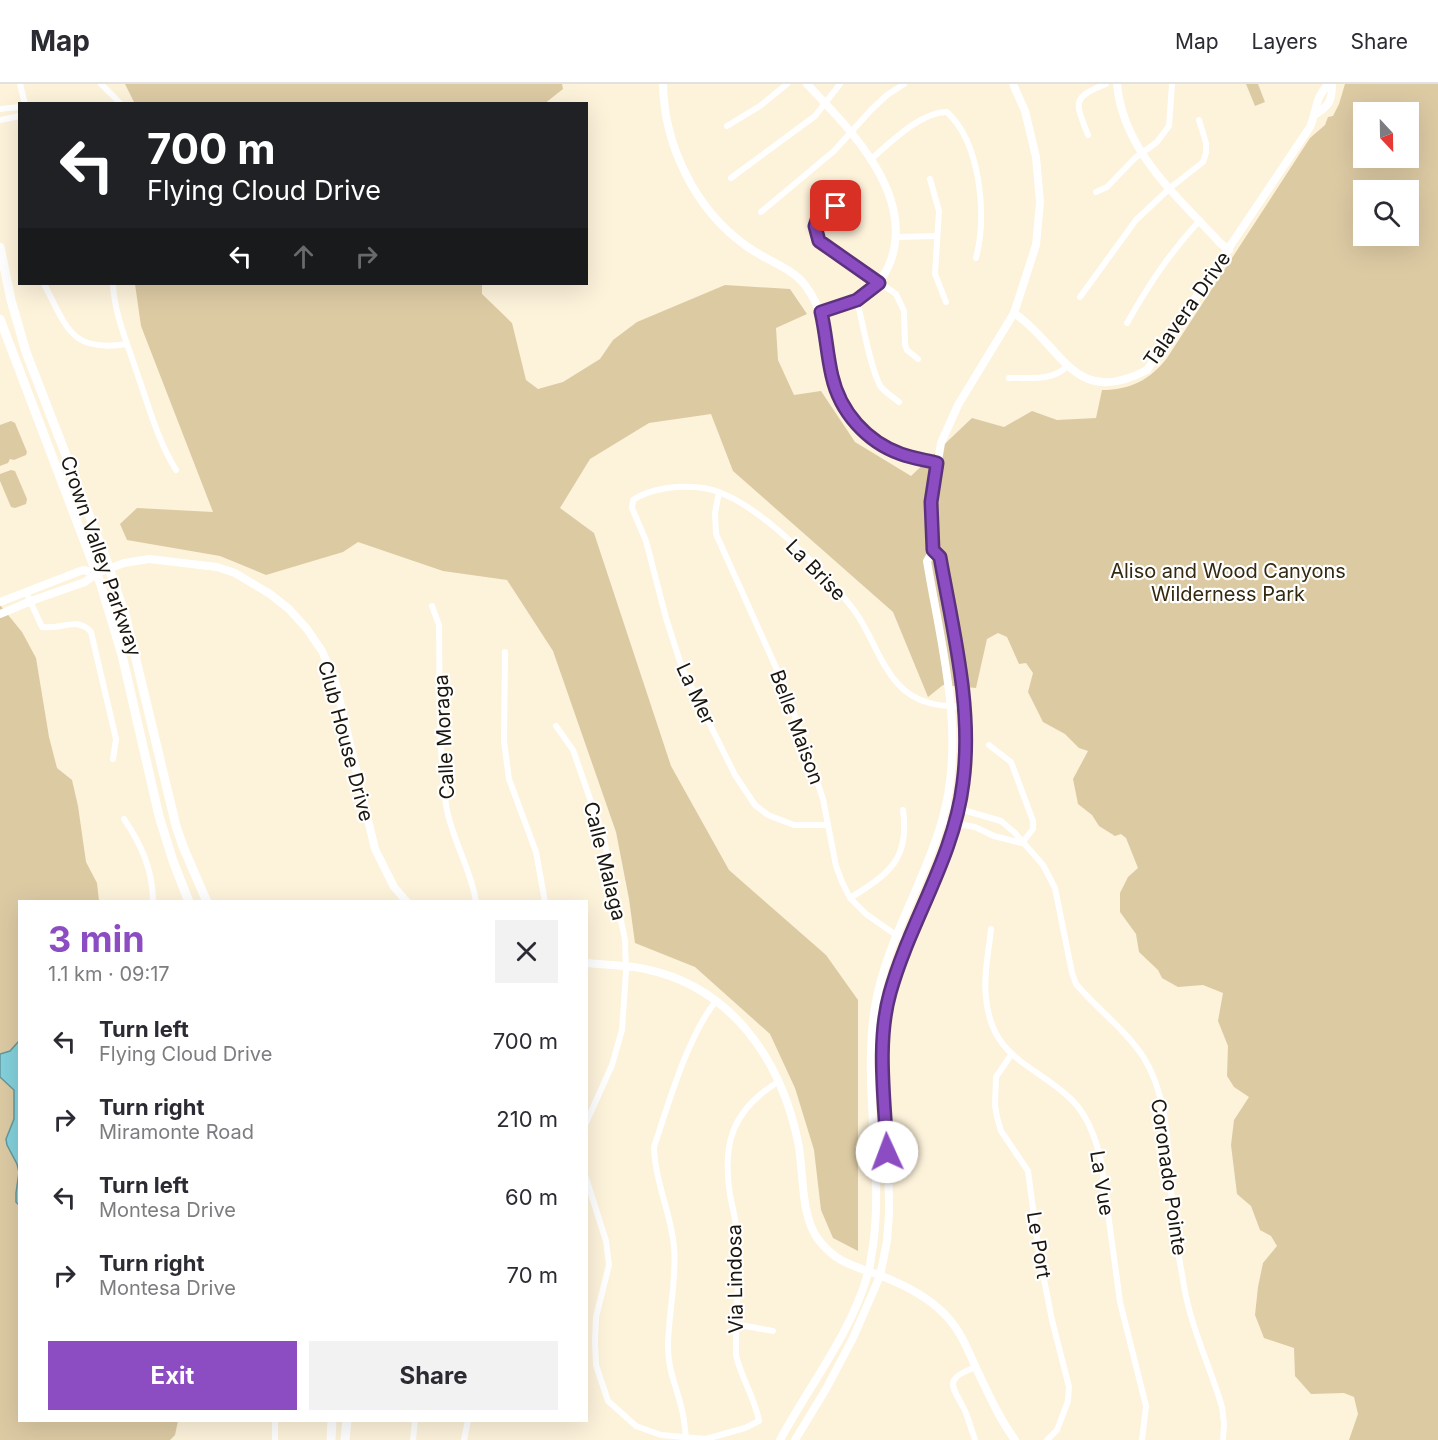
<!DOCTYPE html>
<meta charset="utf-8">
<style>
body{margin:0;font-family:Inter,sans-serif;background:#f2f2f3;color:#2b2b33;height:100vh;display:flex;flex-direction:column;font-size:22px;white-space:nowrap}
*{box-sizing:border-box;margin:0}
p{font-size:20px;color:#7c7c81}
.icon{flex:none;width:33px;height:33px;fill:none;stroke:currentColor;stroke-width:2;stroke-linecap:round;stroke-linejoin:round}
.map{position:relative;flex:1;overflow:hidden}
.details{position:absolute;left:18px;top:816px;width:570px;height:522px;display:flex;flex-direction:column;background:#fff;border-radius:0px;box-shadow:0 6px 24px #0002}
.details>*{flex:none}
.top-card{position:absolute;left:18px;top:18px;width:570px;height:183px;border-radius:0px;box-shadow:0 6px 24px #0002;background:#202124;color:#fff;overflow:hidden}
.needle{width:39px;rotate:158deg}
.tools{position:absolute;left:1353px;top:18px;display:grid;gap:12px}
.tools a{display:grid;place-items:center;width:66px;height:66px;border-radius:0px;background:#fff;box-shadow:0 6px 24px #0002;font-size:30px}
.pin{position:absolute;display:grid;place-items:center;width:51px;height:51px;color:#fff;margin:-26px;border-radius:12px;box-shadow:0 3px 9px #0006}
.me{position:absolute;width:66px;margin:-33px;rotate:358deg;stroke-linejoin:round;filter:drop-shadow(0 0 4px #0008)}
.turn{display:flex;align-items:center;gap:21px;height:126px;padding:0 30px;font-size:27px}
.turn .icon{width:78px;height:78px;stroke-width:2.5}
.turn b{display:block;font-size:42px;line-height:51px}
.lanes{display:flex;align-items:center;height:57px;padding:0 30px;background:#0003;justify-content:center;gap:30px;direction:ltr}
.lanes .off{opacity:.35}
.round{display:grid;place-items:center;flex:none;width:63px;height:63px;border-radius:0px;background:#f2f2f3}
.overview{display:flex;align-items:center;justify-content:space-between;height:102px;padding:0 30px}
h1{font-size:36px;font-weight:700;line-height:45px;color:#8d4dc2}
.primary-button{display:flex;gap:12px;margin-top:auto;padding:12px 30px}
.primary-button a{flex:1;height:69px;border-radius:0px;background:#8d4dc2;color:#fff;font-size:24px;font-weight:700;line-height:69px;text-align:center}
.primary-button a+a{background:#f2f2f3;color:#2b2b33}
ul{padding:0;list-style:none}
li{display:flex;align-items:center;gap:18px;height:78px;padding:0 30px}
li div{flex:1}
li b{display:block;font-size:22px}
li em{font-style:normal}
header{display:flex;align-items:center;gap:36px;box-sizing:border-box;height:84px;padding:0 30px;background:#fff;border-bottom:2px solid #e1e1e2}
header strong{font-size:28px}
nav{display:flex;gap:33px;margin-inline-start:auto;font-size:21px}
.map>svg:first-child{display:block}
.green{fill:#dccaa3;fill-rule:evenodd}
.water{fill:#83d0db;stroke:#64989e;stroke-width:1.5}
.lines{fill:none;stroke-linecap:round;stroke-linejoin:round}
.street{stroke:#fff;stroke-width:6}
.secondary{stroke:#fff;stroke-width:8}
.primary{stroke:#fff;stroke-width:9}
.route-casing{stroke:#5c327e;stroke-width:15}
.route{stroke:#8d4dc2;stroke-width:10}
.labels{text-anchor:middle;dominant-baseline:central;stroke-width:4.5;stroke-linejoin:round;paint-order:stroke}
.street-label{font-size:20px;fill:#1a160e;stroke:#fff}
.park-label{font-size:20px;fill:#342910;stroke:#fff}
</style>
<header>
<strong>Map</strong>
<nav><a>Map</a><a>Layers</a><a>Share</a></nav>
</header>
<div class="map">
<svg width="1438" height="1356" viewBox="0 0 1438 1356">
<rect width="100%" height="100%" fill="#fdf2da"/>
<g class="green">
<path d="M125 0H562L563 5 544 20H135Z"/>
<path d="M1246 0H1258L1265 18 1255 22Z"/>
<path d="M1345 0H1438V1356H1349L1358 1330 1354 1313 1344 1309 1311 1310 1295 1292 1294 1264 1264 1254 1255 1231 1258 1203 1263 1179 1277 1162 1271 1152 1260 1146 1251 1122 1237 1110 1231 1061 1234 1036 1249 1013 1234 1003 1227 992 1228 962 1218 937 1223 909 1203 901 1178 903 1162 894 1158 886 1139 868 1136 850 1120 828V809L1128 793 1138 784 1126 754 1121 750 1115 752 1099 742 1092 731 1078 720 1073 695 1088 667 1079 664 1065 650 1043 638 1028 608 1033 589 1026 579 1019 580 1007 553 998 549 987 555 976 604 943 601 928 613 893 528 733 387 711 330 649 339 590 375 560 424 594 449 671 682 729 786 826 871 858 916V1167L833 1154 821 1126 814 1066 795 1004 770 950 695 883 635 859 629 815 616 748 553 567 507 496 443 487 358 458 343 468 266 491 220 472 127 456 120 440 137 424 213 428 141 242 135 200H482V210L512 239 526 296 538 305 563 298 600 275 613 256 637 238 725 201 790 205 807 230 776 244 778 276 794 311 821 307 855 358 911 392 972 334 1004 343 1032 327 1057 336 1096 334 1102 306C1130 306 1150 296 1167 274L1310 54 1325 41 1328 33 1333 32 1339 20ZM1364 28H1408V74H1364ZM1364 106H1408V152H1364Z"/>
<path d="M11 337 15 339 27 368 26 371 14 376 10 375 8 379 0 382V341Z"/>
<path d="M11 386 15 387 27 415 26 420 15 424 11 423 0 397V390Z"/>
<path d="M0 521 22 548 36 574 49 653 57 684 72 696 78 722 86 778 97 799 99 817 20 818V1336L178 1337 175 1351 170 1356H0Z"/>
</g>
<path class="water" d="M19 957V1121L16 1118V1109L19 1088 17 1080 7 1061 6 1055 14 1035V1006L0 993V970L10 967Z"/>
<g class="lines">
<g class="street">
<path d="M20 0 25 20"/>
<path d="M101 0 121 20"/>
<path d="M0 25 20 23"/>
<path d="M0 36 20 32"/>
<path d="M727 42 760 22 787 0"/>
<path d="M1088 51C1076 19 1070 14 1106 0"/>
<path d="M870 76C890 59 920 28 947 28 981 60 987 131 976 174"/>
<path d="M731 94 815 32 840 0"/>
<path d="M930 95 939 127 935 190 946 218"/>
<path d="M855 107 817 136C814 144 815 149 819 157L896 210 904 227 905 261 907 266 918 275"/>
<path d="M1096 108 1107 103 1135 74 1157 58 1169 42 1172 0"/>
<path d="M761 128 834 67 871 26 887 11 904 0"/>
<path d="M897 153 937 152"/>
<path d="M44 200C67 243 70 269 127 260"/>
<path d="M113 200C114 228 127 259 136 286 148 320 157 355 176 386"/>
<path d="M1080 213 1136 136 1170 104 1203 78 1206 69V59L1199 36"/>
<path d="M857 216C862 236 871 288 881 303 886 309 893 313 899 318"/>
<path d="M1127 239C1149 200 1169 170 1200 136"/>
<path d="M1009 294C1028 293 1053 298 1067 282"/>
<path d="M719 408 715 429 716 450 778 588 796 635 823 715 836 782 842 798 850 814 866 830 896 851 908 856"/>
<path d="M26 508 42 543C61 546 77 532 91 548L116 655 113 675"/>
<path d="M432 522 439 541C440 600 438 661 446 721 451 754 471 784 476 818"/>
<path d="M505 568 504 657 509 695 536 768 545 818"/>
<path d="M556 642 573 666 604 755 625 856 626 888 622 946 612 981 586 1039"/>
<path d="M989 661 1011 678 1033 737V745L1022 759"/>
<path d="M946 721 1001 737 1014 748 1043 781 1055 804 1072 889 1076 900C1098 926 1126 946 1144 974 1172 1020 1167 1078 1173 1130 1175 1154 1180 1178 1184 1202 1191 1244 1210 1282 1222 1323L1224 1340 1223 1356"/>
<path d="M124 735C141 760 153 786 153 818"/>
<path d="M942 737 975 743 994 752 1021 759"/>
<path d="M828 741H794L768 731 755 721 735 691 682 584 666 534 646 457 632 424 633 416C643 409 654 406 667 404 684 402 704 402 721 409 765 426 825 488 854 526 871 549 879 579 898 600 916 620 940 623 965 622"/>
<path d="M850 814C889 790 910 775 903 726"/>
<path d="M991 845C989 867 983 892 986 914 992 976 1034 979 1072 1016 1088 1032 1096 1055 1101 1077L1120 1218 1146 1322 1142 1356"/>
<path d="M1011 971 996 993 995 1021 997 1033 1001 1047 1028 1087 1039 1170 1052 1236 1069 1303 1068 1317 1057 1346 1047 1356"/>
<path d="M586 1094 606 1157 609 1181 596 1233 595 1257 596 1281 608 1317 636 1342 661 1351 706 1355 745 1344 759 1337C755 1314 741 1294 736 1271 735 1233 740 1195 738 1156 737 1141 733 1126 730 1111 722 1060 732 1026 778 998"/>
<path d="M735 1240 773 1247"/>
<path d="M686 1354C685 1343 684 1332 681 1322 676 1302 668 1285 668 1264 668 1230 677 1196 674 1163 671 1129 655 1098 654 1063 668 1021 688 951 716 917"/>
<path d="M275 1356V1336"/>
<path d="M413 1356 415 1336"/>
<path d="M464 1356 468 1336"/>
<path d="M975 1356C972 1347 969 1338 966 1329 954 1303 940 1296 976 1283"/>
</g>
<g class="secondary">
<path d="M663 0C664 61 695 125 745 161 764 176 790 182 805 201 824 226 826 253 830 283 836 322 864 357 902 371 913 374 925 376 937 379"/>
<path d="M807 0C850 45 914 109 891 176 886 189 878 202 867 209 854 219 837 223 821 228"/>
<path d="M1117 0C1123 67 1177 112 1220 159L1229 166"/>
<path d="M1316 30C1330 21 1332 16 1332 0"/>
<path d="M1014 229C1063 262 1073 325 1147 286L1310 43C1317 27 1315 12 1329 0"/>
<path d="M0 518 83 486 97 489"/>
<path d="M0 530 31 517 85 498 97 489 124 479 149 475 217 483 235 489 270 510 289 525 307 545 322 567 335 597 375 765 394 803 407 818"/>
<path d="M586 879C606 881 626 881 645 885 732 903 781 976 798 1058 804 1087 800 1131 818 1155 835 1178 853 1182 879 1191 900 1199 921 1209 938 1224 958 1241 966 1261 976 1284 988 1309 999 1334 1015 1356"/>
<path d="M780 1356C809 1302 852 1248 868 1189 871 1180 871 1171 873 1162 884 1083 862 1002 875 923 886 857 924 800 942 737 967 651 941 562 927 477L933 467 931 418 941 359 958 321 1014 229 1036 161 1040 118 1036 73 1025 27 1013 0"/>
<path d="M795 1356 826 1305 853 1254 880 1192 887 1157 889 1130C890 1059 875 983 889 913 901 853 942 797 957 739 979 651 955 561 940 473L933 467"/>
</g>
<g class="primary">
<path d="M0 163 11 216 26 268 105 472 126 534 176 742 184 765 207 818"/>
<path d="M0 235 101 501 122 571 159 732 173 777 189 818"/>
<path d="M331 1356 332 1336"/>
<path d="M345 1356 347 1336"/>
</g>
</g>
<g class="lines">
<defs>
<path id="route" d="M836 122 817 136 815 142 819 157 879 199 857 216 821 228C826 249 827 271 832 292 840 328 867 358 901 370 912 374 925 376 937 379L931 418 933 466 940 473C953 547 973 624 963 699 954 774 910 837 890 909 876 958 885 1018 887 1068"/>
</defs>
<use href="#route" class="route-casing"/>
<use href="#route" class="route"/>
</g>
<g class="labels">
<g class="street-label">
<text transform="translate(1187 225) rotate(-55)">Talavera Drive</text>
<text transform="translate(101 472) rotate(71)">Crown Valley Parkway</text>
<text transform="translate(816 486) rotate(46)">La Brise</text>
<text transform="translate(696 610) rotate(65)">La Mer</text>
<text transform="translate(797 643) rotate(70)">Belle Maison</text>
<text transform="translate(444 653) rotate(-93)">Calle Moraga</text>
<text transform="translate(346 657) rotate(75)">Club House Drive</text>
<text transform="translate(605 777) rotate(76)">Calle Malaga</text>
<text transform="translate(1169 1093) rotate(82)">Coronado Pointe</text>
<text transform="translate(1102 1099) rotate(81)">La Vue</text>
<text transform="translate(1039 1161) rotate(81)">Le Port</text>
<text transform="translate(735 1195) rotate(-91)">Via Lindosa</text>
</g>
<g class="park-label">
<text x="1228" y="487">Aliso and Wood Canyons<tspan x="1228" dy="23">Wilderness Park</tspan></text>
</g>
</g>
</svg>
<div class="tools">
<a><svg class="needle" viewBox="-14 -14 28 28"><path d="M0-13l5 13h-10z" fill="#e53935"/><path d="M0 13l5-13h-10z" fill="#7c7c81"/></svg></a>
<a><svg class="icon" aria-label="search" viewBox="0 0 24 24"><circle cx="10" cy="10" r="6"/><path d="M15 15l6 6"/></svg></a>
</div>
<div class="pin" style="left:836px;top:122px;background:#d93025"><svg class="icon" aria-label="arrive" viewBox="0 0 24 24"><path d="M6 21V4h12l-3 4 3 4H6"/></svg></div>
<svg class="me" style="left:887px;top:1068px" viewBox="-20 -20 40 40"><circle r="19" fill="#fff"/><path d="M0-13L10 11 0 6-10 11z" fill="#8d4dc2"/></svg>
<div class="top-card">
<div class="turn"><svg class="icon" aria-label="left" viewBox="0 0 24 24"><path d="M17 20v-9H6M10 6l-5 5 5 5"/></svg><div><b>700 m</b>Flying Cloud Drive</div></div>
<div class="lanes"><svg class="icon" aria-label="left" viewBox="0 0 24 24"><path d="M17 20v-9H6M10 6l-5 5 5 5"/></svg><svg class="icon off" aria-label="ahead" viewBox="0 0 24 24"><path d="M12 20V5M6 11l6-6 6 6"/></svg><svg class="icon off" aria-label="right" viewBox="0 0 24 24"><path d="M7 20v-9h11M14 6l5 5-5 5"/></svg></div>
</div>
<section class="details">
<div class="overview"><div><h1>3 min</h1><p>1.1 km · 09:17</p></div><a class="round"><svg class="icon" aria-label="close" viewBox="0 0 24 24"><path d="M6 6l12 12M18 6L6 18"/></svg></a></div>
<ul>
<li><svg class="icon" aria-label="left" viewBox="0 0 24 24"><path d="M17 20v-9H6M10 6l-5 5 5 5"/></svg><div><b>Turn left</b><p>Flying Cloud Drive</p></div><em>700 m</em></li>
<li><svg class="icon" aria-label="right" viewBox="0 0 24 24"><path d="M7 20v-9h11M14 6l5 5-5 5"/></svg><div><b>Turn right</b><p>Miramonte Road</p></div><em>210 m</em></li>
<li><svg class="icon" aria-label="left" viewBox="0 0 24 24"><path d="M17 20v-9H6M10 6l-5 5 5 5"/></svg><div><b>Turn left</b><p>Montesa Drive</p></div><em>60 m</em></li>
<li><svg class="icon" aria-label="right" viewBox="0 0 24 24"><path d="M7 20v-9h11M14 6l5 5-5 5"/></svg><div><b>Turn right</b><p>Montesa Drive</p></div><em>70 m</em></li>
</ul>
<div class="primary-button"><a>Exit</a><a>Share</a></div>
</section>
</div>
